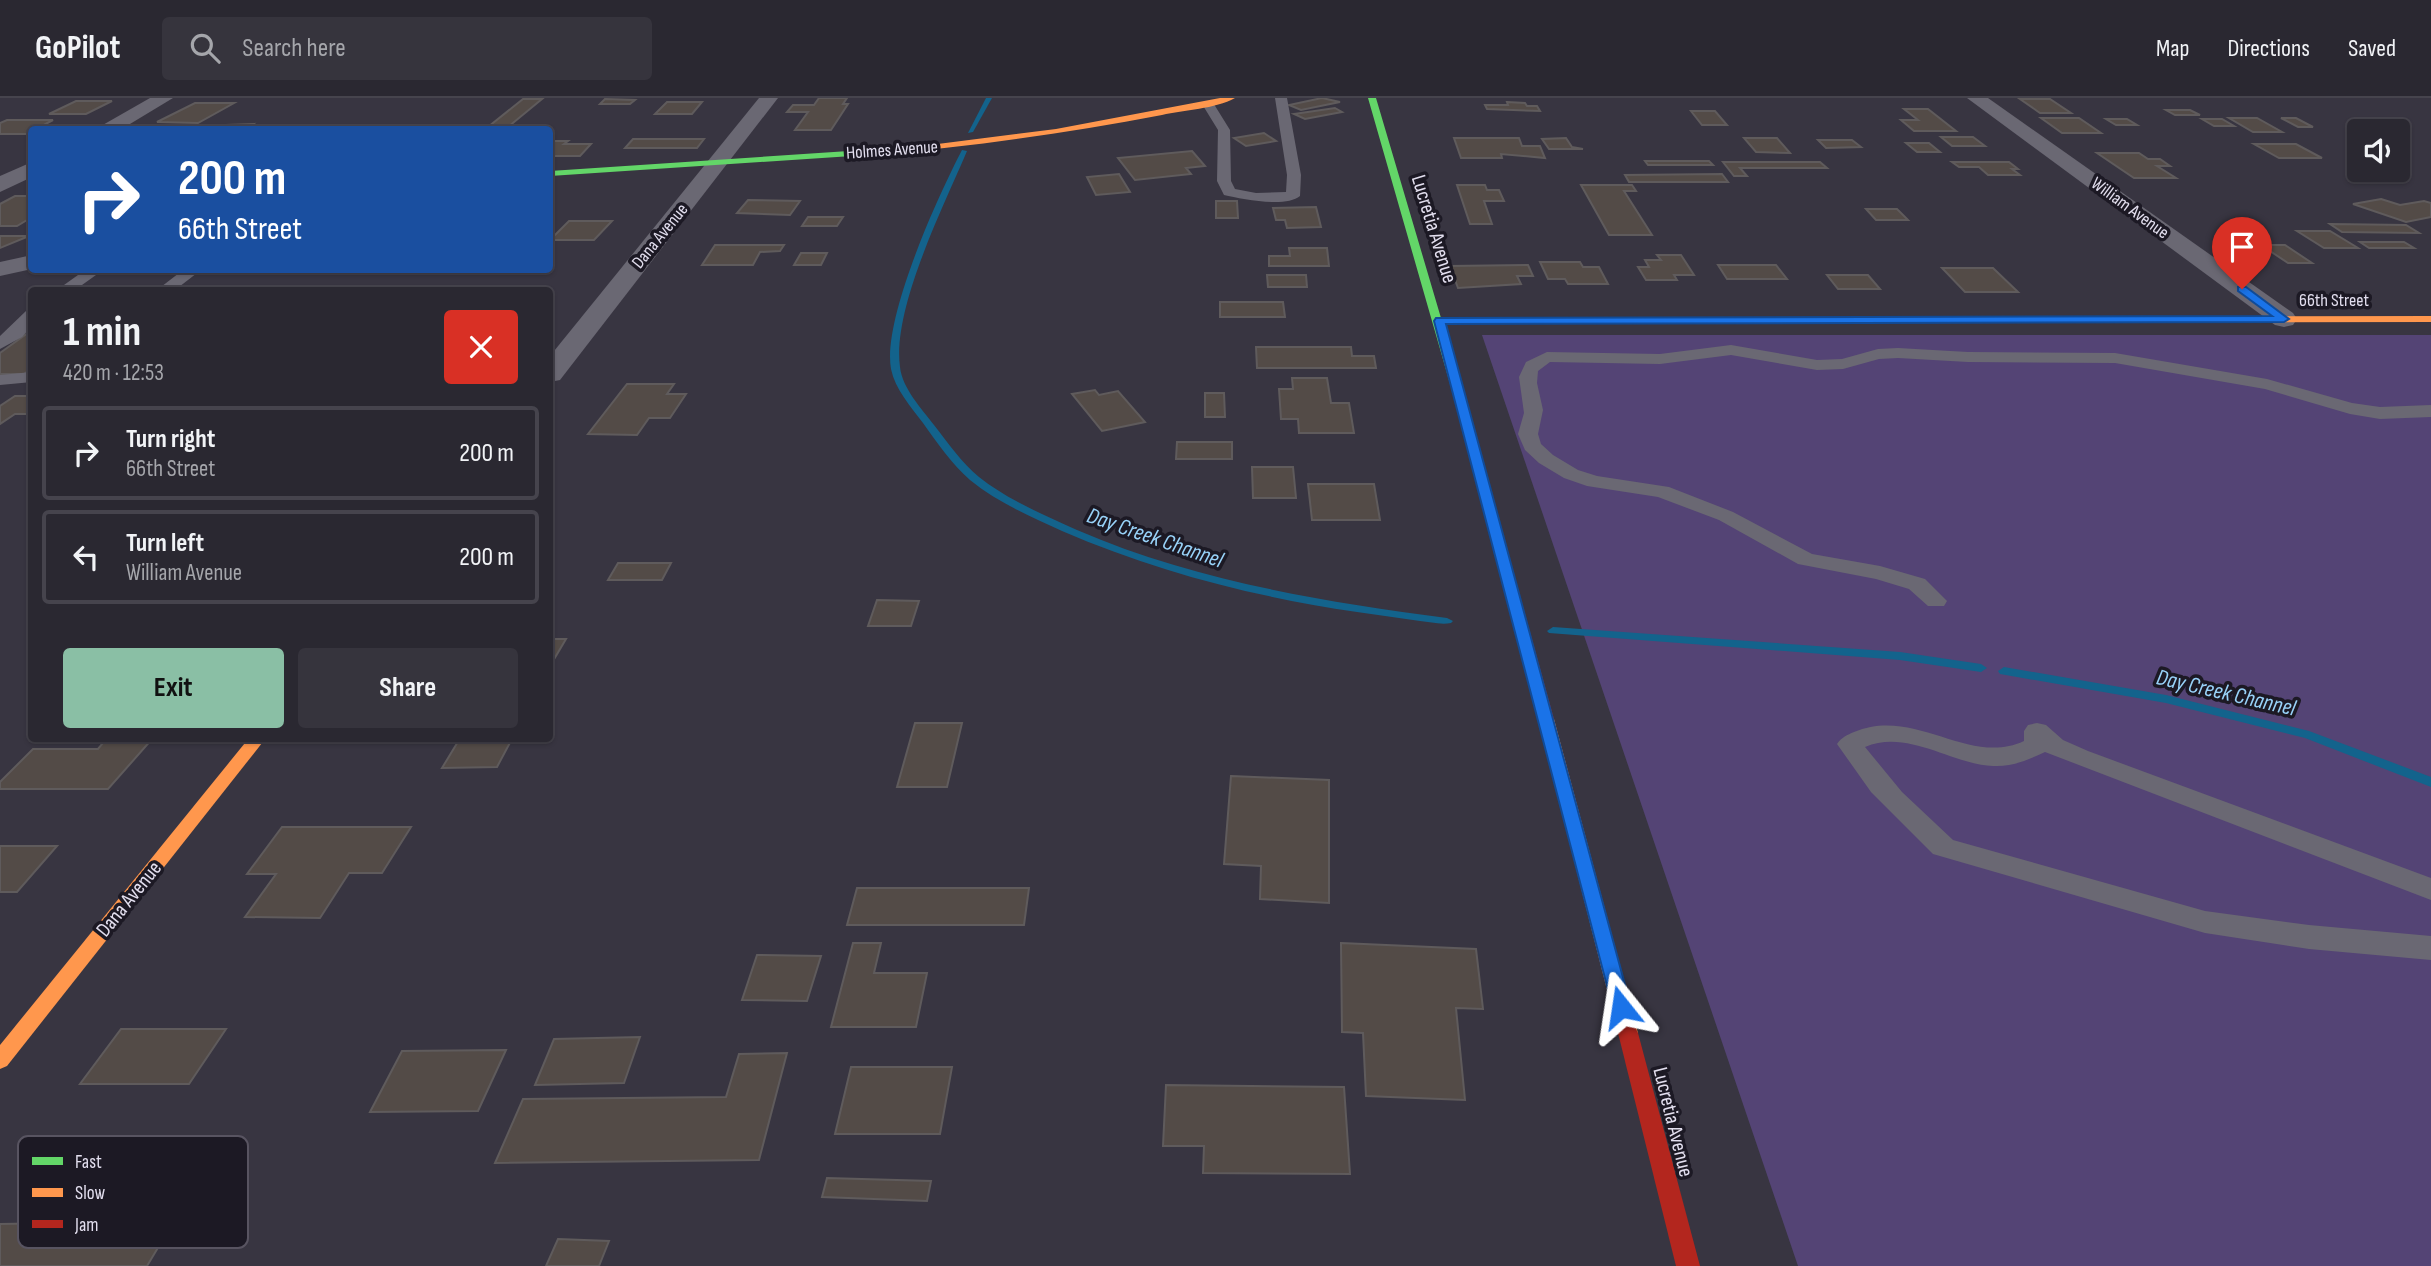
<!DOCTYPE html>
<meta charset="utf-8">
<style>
body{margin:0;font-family:"Sofia Sans Condensed",sans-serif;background:#36343d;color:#f1f3f6;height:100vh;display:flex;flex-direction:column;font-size:26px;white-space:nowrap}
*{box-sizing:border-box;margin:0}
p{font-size:23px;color:#a5a6ab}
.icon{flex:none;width:38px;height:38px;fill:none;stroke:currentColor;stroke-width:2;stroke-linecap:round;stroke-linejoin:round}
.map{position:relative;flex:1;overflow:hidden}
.sheet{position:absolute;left:28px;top:189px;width:525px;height:455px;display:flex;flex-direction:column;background:#2a2831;border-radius:7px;box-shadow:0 2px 5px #0004,0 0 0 2px #46444d}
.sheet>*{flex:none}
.top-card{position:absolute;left:28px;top:28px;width:525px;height:147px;border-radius:7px;box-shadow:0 2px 5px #0004,0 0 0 2px #46444d;background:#1a4fa0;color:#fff;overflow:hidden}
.fabs{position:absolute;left:2347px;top:21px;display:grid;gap:14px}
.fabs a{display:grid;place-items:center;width:63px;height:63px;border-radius:7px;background:#2a2831;box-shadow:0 2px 5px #0004,0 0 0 2px #46444d;font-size:35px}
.pin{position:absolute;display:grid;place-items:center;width:60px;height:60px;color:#fff;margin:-72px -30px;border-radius:50% 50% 50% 0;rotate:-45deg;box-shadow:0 0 7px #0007}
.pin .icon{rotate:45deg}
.me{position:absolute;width:77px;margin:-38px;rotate:345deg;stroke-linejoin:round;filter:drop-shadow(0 0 5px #0008)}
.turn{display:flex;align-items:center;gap:24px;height:147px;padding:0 35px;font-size:32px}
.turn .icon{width:91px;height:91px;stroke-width:2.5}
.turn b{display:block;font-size:49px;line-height:60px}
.round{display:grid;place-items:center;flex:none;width:74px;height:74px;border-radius:7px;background:#36343d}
.summary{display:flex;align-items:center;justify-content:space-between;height:119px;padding:0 35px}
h1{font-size:42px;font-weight:700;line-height:52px}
.action{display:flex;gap:14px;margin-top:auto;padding:14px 35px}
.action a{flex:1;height:80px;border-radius:7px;background:#8abfa5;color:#111;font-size:28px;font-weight:700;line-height:80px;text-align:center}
.action a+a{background:#36343d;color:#f1f3f6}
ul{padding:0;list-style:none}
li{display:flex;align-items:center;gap:21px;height:94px;margin:0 14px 10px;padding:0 21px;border:4px solid #46444d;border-radius:7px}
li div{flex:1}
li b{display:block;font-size:26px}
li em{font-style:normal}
header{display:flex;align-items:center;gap:42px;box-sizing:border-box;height:98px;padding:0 35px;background:#2a2831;border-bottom:2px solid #46444d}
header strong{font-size:33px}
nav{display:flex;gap:38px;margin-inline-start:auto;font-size:24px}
.search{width:490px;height:63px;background:#36343d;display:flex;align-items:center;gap:18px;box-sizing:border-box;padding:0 24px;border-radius:7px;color:#a5a6ab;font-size:26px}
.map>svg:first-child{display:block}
.green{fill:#544475}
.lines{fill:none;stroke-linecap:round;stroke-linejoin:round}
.stream{fill:#13638c;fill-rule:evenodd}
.building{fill:#534b47;stroke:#5f5b5c;stroke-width:2}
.lane{fill:#6a6873;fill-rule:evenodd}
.street{fill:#6a6873;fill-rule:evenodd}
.fast{fill:#63d668;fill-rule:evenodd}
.slow{fill:#ff974d;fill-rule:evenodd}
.jam{fill:#b3261e;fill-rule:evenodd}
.route{fill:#1a73e8;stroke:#114b97;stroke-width:2}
.labels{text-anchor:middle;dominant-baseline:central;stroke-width:7;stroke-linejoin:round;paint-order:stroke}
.far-street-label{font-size:18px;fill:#e3dfef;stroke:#1c1924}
.street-label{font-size:21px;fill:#e3dfef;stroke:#1c1924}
.water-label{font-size:23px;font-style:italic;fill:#98d2f8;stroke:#1c1924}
.key{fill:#1c1924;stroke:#585461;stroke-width:2}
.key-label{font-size:19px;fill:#e3dfef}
</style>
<header>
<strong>GoPilot</strong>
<div class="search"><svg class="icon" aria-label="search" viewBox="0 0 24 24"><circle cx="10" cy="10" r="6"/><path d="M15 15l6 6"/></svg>Search here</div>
<nav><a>Map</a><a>Directions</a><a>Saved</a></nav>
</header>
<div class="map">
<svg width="2431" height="1168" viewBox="0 0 2431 1168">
<rect width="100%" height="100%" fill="#383541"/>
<path class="green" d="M1482 237H2431V1168H1798Z"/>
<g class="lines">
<g class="stream">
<path d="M986 0H992L973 34 968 35Z"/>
<path d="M962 52 967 53C944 108 892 210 900 269 902 290 922 311 934 327 948 345 962 365 979 379 1008 402 1044 417 1077 432 1195 483 1320 503 1447 520L1453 523 1451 525C1441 527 1430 524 1420 523 1399 520 1378 517 1357 514 1255 499 1157 474 1062 433 1031 419 997 404 970 382 952 366 937 345 923 325 911 309 895 291 891 271 882 221 938 98 962 52Z"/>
<path d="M1553 529 1900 554 1981 566 1987 570 1981 574 1900 562 1549 535 1547 533Z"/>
<path d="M2004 569 2166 597 2309 633 2431 679V689L2305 640 2166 605 2000 576 1998 573Z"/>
</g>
</g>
<g class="building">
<path d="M819 0H847L843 6H848L831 32H795L808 14H787L793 7H814Z"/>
<path d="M1322 0 1340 4 1301 12 1289 7Z"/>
<path d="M523 1H542L508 29H488Z"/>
<path d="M605 1 635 2 630 6H600Z"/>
<path d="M2020 1H2050L2071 15H2040Z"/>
<path d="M76 3H112L86 16H49Z"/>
<path d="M667 4H702L692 16H655Z"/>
<path d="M1507 4 1525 5 1527 8H1537L1540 13 1487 11 1485 7H1508Z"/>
<path d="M195 5H234L198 25 157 24Z"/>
<path d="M1335 10 1342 14 1305 21 1294 16Z"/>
<path d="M1904 11H1928L1956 33H1914L1901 22H1918Z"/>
<path d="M2166 12H2190L2200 17H2175Z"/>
<path d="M1691 13H1715L1727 27H1702Z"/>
<path d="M2041 20H2079L2101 35H2062Z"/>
<path d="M2229 20H2257L2282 34H2253Z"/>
<path d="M2281 20H2296L2313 29H2298Z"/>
<path d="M2106 21H2127L2137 27H2116Z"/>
<path d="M2202 21H2222L2234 28H2214Z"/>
<path d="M7 22H53L40 29H55L49 32H32V36H0V25Z"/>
<path d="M253 26 244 32H217L225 27Z"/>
<path d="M1264 35 1276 43 1246 48 1234 40Z"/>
<path d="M1941 39H1973L1985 48H1952Z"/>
<path d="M1454 40H1519L1522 48H1540L1545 60 1501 56 1502 60H1461Z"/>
<path d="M1566 40 1572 49 1583 51H1549L1542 41Z"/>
<path d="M1744 40H1777L1790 55 1756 54Z"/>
<path d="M633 41H704L697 50H625Z"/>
<path d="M1818 42H1852L1861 49 1826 50Z"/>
<path d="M550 43H568L564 46H591L580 58H550Z"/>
<path d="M1906 45H1929L1940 54H1917Z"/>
<path d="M2254 46H2296L2322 60H2279Z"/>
<path d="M1192 53 1205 68 1186 70 1191 76 1135 82 1118 60Z"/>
<path d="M2097 55H2139L2148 61H2160L2170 68H2157L2176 80H2134Z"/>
<path d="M1645 63H1709L1713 67H1648Z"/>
<path d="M1723 64H1820L1827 70H1740L1747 78H1734Z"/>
<path d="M1952 64H2009L2018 71H2012L2020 77H1988L1979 69H1959Z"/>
<path d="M1119 76 1130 94 1096 97 1087 79Z"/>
<path d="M1722 76 1728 84H1629L1625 77Z"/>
<path d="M1457 87H1485L1487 92H1499L1504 103H1484L1492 126H1470Z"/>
<path d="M1581 87H1632L1636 93H1624L1652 137H1609Z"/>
<path d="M15 98H32V119L17 128H0V106Z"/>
<path d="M2381 101 2400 107 2424 103 2431 105V119L2406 124 2353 106Z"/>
<path d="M748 102 800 103 790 117 737 115Z"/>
<path d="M1216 103H1237L1238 120H1216Z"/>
<path d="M1316 109 1321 129 1287 130 1285 122H1276L1273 110Z"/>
<path d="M1866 111H1897L1908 122H1876Z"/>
<path d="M808 119H843L837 128H802Z"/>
<path d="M569 123H612L594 142H550Z"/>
<path d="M2330 126 2406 127 2419 135 2342 134Z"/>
<path d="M2297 133H2330L2358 150H2324Z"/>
<path d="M0 138H29L0 150Z"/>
<path d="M2360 144H2404L2414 150H2369Z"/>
<path d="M715 147H784L780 153 760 154 753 167H702Z"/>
<path d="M2261 147H2285L2312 165H2288Z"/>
<path d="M1289 150H1327L1329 168H1269V158H1290Z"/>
<path d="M801 155H827L821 167H794Z"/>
<path d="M1657 157H1681L1694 177H1674L1677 182H1646L1638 169H1649L1645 162H1661Z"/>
<path d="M1540 164H1580L1583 169H1599L1608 186H1568L1565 181H1548Z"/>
<path d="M1528 167 1533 178H1517L1521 186 1458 190 1450 168Z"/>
<path d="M1718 167H1776L1787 181H1727Z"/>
<path d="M1942 170H1993L2018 194H1965Z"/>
<path d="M1267 177H1306L1307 189H1268Z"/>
<path d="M1827 177H1868L1880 191H1838Z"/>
<path d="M1220 204H1283L1285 219H1220Z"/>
<path d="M32 232V270L24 276H0V255Z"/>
<path d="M1256 249H1351L1352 258H1374L1376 270H1257Z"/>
<path d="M1292 280H1327L1331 305H1349L1354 335H1299L1298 321H1281L1279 291H1293Z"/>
<path d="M627 286H674L667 296H686L670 320H649L637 337 588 336Z"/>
<path d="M1095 292 1099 297 1118 293 1145 324 1102 333 1072 296Z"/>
<path d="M1205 295H1224L1225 319H1205Z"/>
<path d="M15 298H32V312L26 316H15L0 326V308Z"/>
<path d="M1177 344H1232V361H1176Z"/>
<path d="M1252 369H1293L1296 400H1253Z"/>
<path d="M1308 386H1374L1380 422H1312Z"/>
<path d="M618 465H671L662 482H608Z"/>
<path d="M877 502 919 503 911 528H868Z"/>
<path d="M550 541H566L550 568Z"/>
<path d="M915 625H962L947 689H897Z"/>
<path d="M107 640H153L108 691H0V684L33 651H98Z"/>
<path d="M512 641 497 669 442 670 459 642Z"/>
<path d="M1231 678 1329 682V805L1260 801 1261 768 1224 766Z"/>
<path d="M282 729H411L382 775H349L320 820 245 819 276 776H247Z"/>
<path d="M0 748H57L17 794H0Z"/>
<path d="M857 790H1029L1024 827H847Z"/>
<path d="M853 845H881L874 875H927L916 929H831Z"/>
<path d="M1341 845 1476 851 1483 911 1456 910 1465 1002 1366 998 1363 935 1342 934Z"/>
<path d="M757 857 821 858 807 903 742 902Z"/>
<path d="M121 931H226L189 986H80Z"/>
<path d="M640 939 624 985 535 987 554 941Z"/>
<path d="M506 952 478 1013 370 1014 402 953Z"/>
<path d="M787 955 759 1062 495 1065 523 1001 726 999 739 956Z"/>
<path d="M851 969H952L940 1036H835Z"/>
<path d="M1166 987 1344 989 1350 1076 1203 1075 1204 1048H1163Z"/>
<path d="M827 1080 931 1083 927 1103 822 1099Z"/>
<path d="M174 1123 147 1168H0V1126Z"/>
<path d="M558 1141 609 1143 599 1168H546Z"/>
</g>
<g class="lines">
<g class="lane">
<path d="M1275 0H1287L1301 77 1300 98C1286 110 1242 101 1224 97L1217 83 1218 32 1202 6 1212 3 1230 32 1231 83 1235 91 1256 95 1286 94 1287 77Z"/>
<path d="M85 172H103L75 192H57Z"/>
<path d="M183 172H201L175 192H157Z"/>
<path d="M32 212V228L22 239 0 251V238L26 213Z"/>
<path d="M1731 247 1817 262 1842 261 1878 251 1898 250 1968 254 2115 255 2267 281 2352 305 2380 309 2431 307V319L2380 321 2350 316 2265 291 2115 265 1968 264 1898 260 1879 261 1843 271 1817 272 1731 257 1660 266 1550 264 1538 273 1537 285 1543 312 1538 336 1541 346 1553 357 1578 372 1597 378 1669 389 1733 414 1812 456 1880 468 1925 481 1947 503 1944 508H1928L1909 491 1876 481 1798 466 1719 422 1658 399 1587 388 1564 380 1539 365 1525 352 1518 336 1524 315 1519 279 1526 264 1547 254 1660 256Z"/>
<path d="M32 274V284L0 287V277Z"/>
<path d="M2037 625 2046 627 2063 642 2088 653 2431 780V802L2045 654C2028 662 2012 669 1993 668 1950 666 1908 631 1865 649L1902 694 1953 742 2205 813 2309 827 2431 838V862L2309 851 2205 835 1933 756 1871 694 1837 646C1842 639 1847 637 1854 634 1915 608 1969 669 2024 643V633L2028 627Z"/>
</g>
<g class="street">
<path d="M150 0H173L120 32H94Z"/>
<path d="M759 0H778L560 282 550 284V258Z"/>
<path d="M1967 0H1988L2293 215 2297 221 2293 227 2284 229 2275 227Z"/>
<path d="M32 64V79L0 94V78Z"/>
<path d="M32 157V171L0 178V164Z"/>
</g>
<g class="fast">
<path d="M1368 0H1376L1441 220 1903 219 1908 222 1903 225 1443 226 1479 349 1473 353 1469 352Z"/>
<path d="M879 51 882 52V56L550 78V73Z"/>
</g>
<g class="slow">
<path d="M1220 0H1235C1215 11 1184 12 1162 17 1068 35 974 48 879 57L875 54 1056 31Z"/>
<path d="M2431 218V224L1903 225 1898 222 1903 219Z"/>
<path d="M1546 616 1554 621 1638 935 1635 941 1628 943 1621 941 1618 935 1538 621Z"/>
<path d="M249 640H266L7 968 0 971V947Z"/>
</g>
<g class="jam">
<path d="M1473 345 1479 349 1554 621 1552 625 1546 626 1538 621 1467 349Z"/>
<path d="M1628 927 1635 929 1638 935 1700 1168H1676L1618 935 1621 929Z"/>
</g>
</g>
<path class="route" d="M2238 189H2246L2289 221 2284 224 1446 226 1631 909 1628 915 1621 918 1614 915 1434 223 1436 220 2272 218 2238 193Z"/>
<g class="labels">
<g class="far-street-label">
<text transform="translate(892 52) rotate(-4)">Holmes Avenue</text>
<text transform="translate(2130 110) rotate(36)">William Avenue</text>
<text transform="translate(660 138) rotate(-51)">Dana Avenue</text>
<text x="2334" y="202">66th Street</text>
</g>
<g class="street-label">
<text transform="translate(1434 131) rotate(73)">Lucretia Avenue</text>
<text transform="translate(129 801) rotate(-51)">Dana Avenue</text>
<text transform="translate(1673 1024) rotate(76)">Lucretia Avenue</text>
</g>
<g class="water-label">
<text transform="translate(1155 440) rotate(19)">Day Creek Channel</text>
<text transform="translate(2226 595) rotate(13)">Day Creek Channel</text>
</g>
</g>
<rect x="18" y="1038" width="230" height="112" rx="10" class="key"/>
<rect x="32" y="1059" width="31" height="8" fill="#63d668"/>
<rect x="32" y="1090" width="31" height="9" fill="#ff974d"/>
<rect x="32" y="1122" width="31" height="8" fill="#b3261e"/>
<g class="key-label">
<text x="75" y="1070">Fast</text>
<text x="75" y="1101">Slow</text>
<text x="75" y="1133">Jam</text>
</g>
</svg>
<div class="fabs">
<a><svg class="icon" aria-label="sound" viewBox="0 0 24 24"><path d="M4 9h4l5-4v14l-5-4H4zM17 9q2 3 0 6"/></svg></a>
</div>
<div class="pin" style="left:2242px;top:191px;background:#d93025"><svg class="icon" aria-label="arrive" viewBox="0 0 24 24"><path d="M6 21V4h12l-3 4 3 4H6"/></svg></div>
<svg class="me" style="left:1621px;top:909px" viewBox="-20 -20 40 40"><path d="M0-17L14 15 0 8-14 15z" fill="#1a73e8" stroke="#fff" stroke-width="4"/></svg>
<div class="top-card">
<div class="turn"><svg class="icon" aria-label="right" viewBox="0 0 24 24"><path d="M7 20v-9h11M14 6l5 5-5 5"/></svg><div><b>200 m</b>66th Street</div></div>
</div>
<section class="sheet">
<div class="summary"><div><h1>1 min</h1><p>420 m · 12:53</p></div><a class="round" style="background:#d93025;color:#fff"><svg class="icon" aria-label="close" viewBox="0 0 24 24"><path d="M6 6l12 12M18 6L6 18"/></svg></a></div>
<ul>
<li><svg class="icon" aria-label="right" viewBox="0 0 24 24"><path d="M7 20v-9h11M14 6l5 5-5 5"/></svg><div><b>Turn right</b><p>66th Street</p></div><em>200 m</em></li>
<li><svg class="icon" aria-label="left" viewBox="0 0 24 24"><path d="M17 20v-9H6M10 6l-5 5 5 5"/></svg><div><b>Turn left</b><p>William Avenue</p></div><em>200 m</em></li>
</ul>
<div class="action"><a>Exit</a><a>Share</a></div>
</section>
</div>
